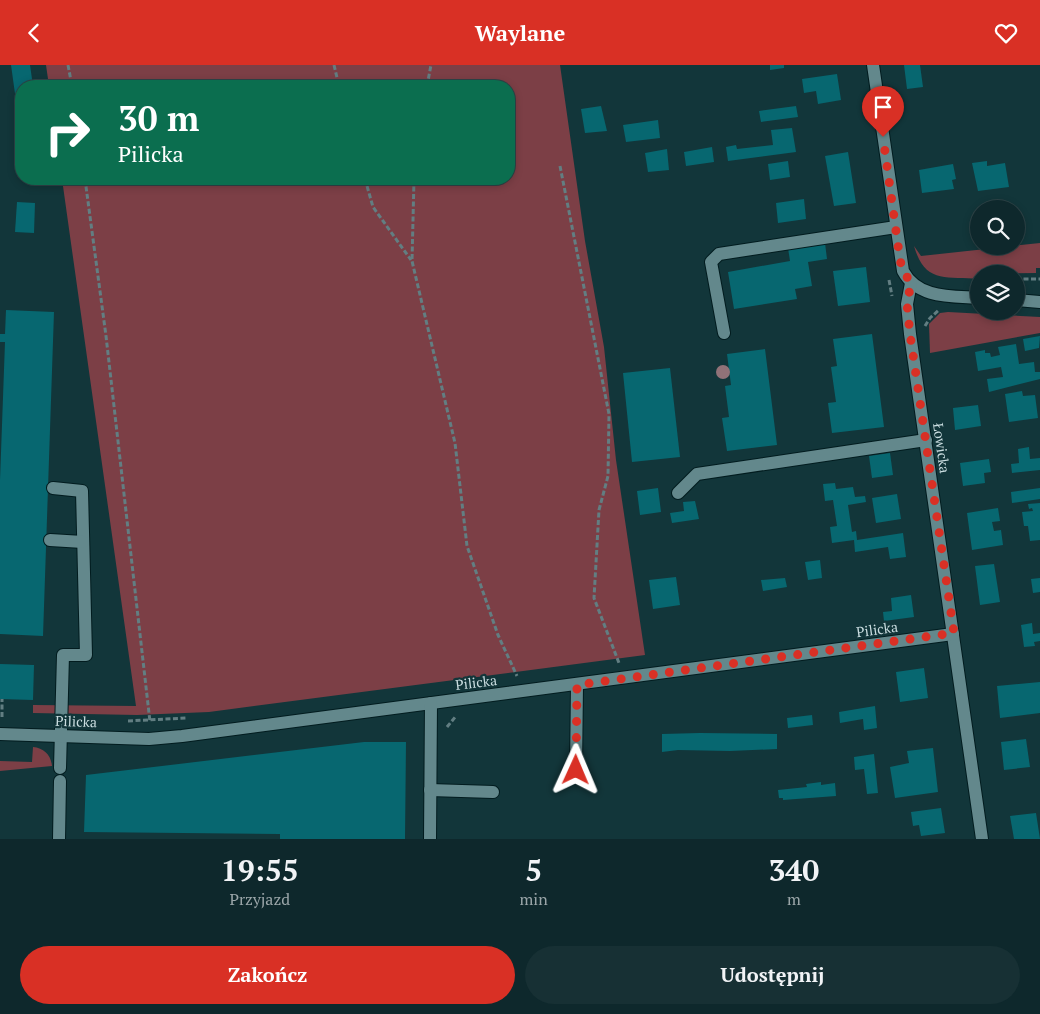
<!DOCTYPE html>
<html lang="pl">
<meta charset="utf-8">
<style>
body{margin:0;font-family:"PT Serif",serif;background:#173034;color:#f1f3f6;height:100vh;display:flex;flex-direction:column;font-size:19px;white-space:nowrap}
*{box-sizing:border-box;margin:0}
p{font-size:16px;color:#9ba6a9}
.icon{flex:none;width:28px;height:28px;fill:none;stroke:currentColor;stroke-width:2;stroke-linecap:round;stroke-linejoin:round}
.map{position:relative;height:774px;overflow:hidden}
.drawer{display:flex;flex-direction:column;background:#0e282c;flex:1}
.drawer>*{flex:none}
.guide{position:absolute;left:15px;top:15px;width:500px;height:105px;border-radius:20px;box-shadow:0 2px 8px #0003,0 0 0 1px #2e4448;background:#0b6e4f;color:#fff;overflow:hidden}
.fabs{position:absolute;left:970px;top:135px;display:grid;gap:10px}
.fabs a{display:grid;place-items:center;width:55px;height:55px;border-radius:50%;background:#0e282c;box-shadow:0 2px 8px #0003,0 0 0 1px #2e4448;font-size:25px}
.pin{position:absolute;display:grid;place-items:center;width:42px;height:42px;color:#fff;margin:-51px -21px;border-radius:50% 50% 50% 0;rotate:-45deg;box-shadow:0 0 5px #0007}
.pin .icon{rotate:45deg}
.me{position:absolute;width:55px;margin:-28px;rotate:1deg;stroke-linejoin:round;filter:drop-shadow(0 0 4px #0008)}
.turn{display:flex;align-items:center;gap:18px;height:105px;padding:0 20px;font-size:22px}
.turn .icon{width:65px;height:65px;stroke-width:2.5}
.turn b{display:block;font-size:35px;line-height:42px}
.eta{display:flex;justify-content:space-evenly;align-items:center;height:85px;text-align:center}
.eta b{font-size:30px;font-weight:600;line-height:35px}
.action{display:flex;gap:10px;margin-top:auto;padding:10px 20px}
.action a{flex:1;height:58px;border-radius:30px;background:#d93025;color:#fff;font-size:20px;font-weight:600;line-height:58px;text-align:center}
.action a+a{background:#173034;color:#f1f3f6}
header{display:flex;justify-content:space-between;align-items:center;height:65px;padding:0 20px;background:#d93025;color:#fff;font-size:22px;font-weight:600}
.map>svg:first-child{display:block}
.green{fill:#7c3f46}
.building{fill:#076770}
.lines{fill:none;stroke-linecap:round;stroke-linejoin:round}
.minor-casing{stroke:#021c1f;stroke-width:14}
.path{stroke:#627e82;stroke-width:3;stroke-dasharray:5 2.5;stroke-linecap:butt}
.minor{stroke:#63888c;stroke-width:12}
.tree{fill:#917278}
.route{stroke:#d93025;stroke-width:9;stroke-dasharray:0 16.2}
.labels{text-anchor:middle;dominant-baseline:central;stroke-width:4.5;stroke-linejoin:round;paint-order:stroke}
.street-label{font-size:14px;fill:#c9dcdf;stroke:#12363a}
</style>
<header><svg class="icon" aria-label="back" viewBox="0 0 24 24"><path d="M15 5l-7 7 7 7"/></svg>Waylane<svg class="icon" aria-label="heart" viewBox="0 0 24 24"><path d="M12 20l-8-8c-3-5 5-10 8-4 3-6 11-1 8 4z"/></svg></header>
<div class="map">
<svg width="1040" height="774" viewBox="0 0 1040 774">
<rect width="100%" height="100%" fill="#12363a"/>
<g class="green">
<path d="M46 0H560L585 176 604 282 616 395 645 590 209 647 137 650 33 648V640L136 641 62 114H509V21H49Z"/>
<path d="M1040 178V203H1036V208L979 209V214C945 211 925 219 914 181L921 191Z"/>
<path d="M948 247 1040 252V268L930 288 929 259 940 248Z"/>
<path d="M33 682C44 683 51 690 52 701L0 706V696L32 697Z"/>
</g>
<g class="building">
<path d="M11 0H30L33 21H21V35L16 36Z"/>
<path d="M770 0H784V3L770 5Z"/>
<path d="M904 0H920L923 22 907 24Z"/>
<path d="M837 9 841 35 818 39 816 26 804 28 802 14Z"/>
<path d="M601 41 607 66 585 68 581 44Z"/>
<path d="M796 41 798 52 761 57 759 46Z"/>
<path d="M658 55 660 73 626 77 623 60Z"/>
<path d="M792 63 796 87 728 96 726 82 736 80 737 84 773 80 771 65Z"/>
<path d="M712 82 714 97 686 101 684 87Z"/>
<path d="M667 84 669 105 648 107 645 88Z"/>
<path d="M848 87 856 138 834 141 825 91Z"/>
<path d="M788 96 790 112 770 115 768 99Z"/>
<path d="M987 96V101L1005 98 1009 122 978 126 972 98Z"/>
<path d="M953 99 956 114 952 115 954 124 922 128 919 105Z"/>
<path d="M804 134 806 154 778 158 776 138Z"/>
<path d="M17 137 35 138 34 168 15 167Z"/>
<path d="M1004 139V144H979V143Z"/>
<path d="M825 178 827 194 808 197 812 221 795 224 797 234 734 244 728 207 790 196 788 183Z"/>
<path d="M866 202 870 237 838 241 833 206Z"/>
<path d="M6 245 54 247 43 571 0 569V415L5 277H0V269H5Z"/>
<path d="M872 269 884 362 832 368 828 338 836 337 831 302 837 301 833 274Z"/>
<path d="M1040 271 1039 283 1025 286 1023 274Z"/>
<path d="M1016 279 1019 299 1034 297 1035 307H1040V314L989 327 987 314 1003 312 1001 302 978 306 975 287 985 285V288H990L991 292 1000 290 998 282Z"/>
<path d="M765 284 777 380 727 386 722 353 729 352 725 321 731 320 727 289Z"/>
<path d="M670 303 680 392 632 397 623 308Z"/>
<path d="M1022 326 1023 331 1035 330 1038 353 1009 357 1005 329Z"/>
<path d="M978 340 981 361 955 365 953 343Z"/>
<path d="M1029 382 1030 394 1040 393V405L1012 408 1011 399 1019 398 1018 384Z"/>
<path d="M890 388 893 410 872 413 869 391Z"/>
<path d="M989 394 991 407 984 408 985 418 963 421 960 398Z"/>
<path d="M835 418 836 424 853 422 855 432 865 431 866 437 848 440 852 467 856 466 857 475 903 468 906 492 890 494 888 482 855 487 854 475 832 478 830 462 837 461 833 435 825 436 823 419Z"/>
<path d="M658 423 661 447 640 450 637 426Z"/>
<path d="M1040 423V434L1012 438 1011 427Z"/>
<path d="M897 429 901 454 876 458 872 433Z"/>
<path d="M695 436 699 454 672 458 670 448 684 446 683 437Z"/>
<path d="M1040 438V475L1030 476 1028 461H1024L1022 447 1033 446 1032 443 1029 444 1028 439Z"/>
<path d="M998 443 1000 456 992 457 994 466 1001 465 1003 480 972 485 967 448Z"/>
<path d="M820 495 822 513 808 515 805 497Z"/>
<path d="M994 499 1000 537 980 540 975 501Z"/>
<path d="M676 512 680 540 653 544 649 515Z"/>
<path d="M785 513 787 522 763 526 761 515Z"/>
<path d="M1040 513V527L1033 528 1031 514Z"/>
<path d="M911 530 914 552 884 556 883 547 892 546 891 533Z"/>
<path d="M1032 558 1033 569 1040 568V576L1034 577 1035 581 1024 582 1021 560Z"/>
<path d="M0 599 34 600 33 635 0 634Z"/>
<path d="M924 603 928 633 900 637 896 607Z"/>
<path d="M1040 617V648L1000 653 997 621Z"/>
<path d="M875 641 877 663 864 665 863 654 840 658 839 647Z"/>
<path d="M812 650 813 660 788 663 787 653Z"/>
<path d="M700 668 777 669V684L730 686 678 685 662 687V669Z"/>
<path d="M1026 674 1030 702 1004 705 1001 677Z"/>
<path d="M364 677H406L405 774H280V769L84 767 86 710Z"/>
<path d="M933 683 938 727 895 733 890 702 909 698 907 686Z"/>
<path d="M874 689 878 728 867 729 864 704 855 705 854 692Z"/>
<path d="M821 717V720L835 718 836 731 783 735V733H779L778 725 807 722 806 719Z"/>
<path d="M941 743 945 768 921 771 919 760 913 761 911 747Z"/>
<path d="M1036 748 1040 774H1014L1010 751Z"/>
</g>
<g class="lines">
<defs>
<g id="minor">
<path d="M873 0 903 206C918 234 951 231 979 233"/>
<path d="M911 218 907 239 910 269 982 774"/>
<path d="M1016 235 1040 237"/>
<path d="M724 268 711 197 719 189 896 162"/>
<path d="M53 423 82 426 86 590H63L60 703"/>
<path d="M678 428 697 409 926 375"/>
<path d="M50 475 83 477"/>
<path d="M0 669 149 674 182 671 953 569"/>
<path d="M576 705 577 620"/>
<path d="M430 725 493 727"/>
<path d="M59 774 60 716"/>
<path d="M430 774 431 638"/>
</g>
</defs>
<use href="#minor" class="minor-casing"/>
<g class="path">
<path d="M68 0 72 21"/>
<path d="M334 0 339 21"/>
<path d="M427 21 431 0"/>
<path d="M560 101 609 349 608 411 599 445 594 533 619 598"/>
<path d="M85 114 106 271 150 657"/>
<path d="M365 114 373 142 411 195"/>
<path d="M414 114 412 196 455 378 467 481 498 570 517 611"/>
<path d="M1016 214H1040"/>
<path d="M889 215 892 231"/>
<path d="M988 246 1006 248"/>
<path d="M925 261 930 253 939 245"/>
<path d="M2 652V634"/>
<path d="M128 656 187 653"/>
<path d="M447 662 456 651"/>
</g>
<use href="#minor" class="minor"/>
</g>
<circle class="tree" cx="723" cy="307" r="7"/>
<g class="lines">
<path class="route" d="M576 705 577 620 954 568 910 269 907 239 911 218 903 206 900 195 883 72"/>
</g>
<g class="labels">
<g class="street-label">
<text transform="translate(942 383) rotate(82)">Łowicka</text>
<text transform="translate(877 564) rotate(-8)">Pilicka</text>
<text transform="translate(476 617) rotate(-7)">Pilicka</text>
<text transform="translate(76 656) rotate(2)">Pilicka</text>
</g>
</g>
</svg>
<div class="fabs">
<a><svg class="icon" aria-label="search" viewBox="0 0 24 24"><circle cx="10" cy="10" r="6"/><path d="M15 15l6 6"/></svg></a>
<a><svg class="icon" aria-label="layers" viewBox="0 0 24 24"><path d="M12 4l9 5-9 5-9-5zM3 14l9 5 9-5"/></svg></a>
</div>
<div class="pin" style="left:883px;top:72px;background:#d93025"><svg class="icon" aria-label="arrive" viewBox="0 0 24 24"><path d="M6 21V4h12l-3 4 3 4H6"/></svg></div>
<svg class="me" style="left:576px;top:705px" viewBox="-20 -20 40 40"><path d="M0-17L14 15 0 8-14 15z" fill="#d93025" stroke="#fff" stroke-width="4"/></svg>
<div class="guide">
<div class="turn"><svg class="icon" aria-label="right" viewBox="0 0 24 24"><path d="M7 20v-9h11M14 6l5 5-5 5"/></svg><div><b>30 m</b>Pilicka</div></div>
</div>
</div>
<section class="drawer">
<div class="eta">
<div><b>19:55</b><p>Przyjazd</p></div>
<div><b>5</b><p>min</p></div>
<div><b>340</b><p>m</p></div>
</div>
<div class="action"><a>Zakończ</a><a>Udostępnij</a></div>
</section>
